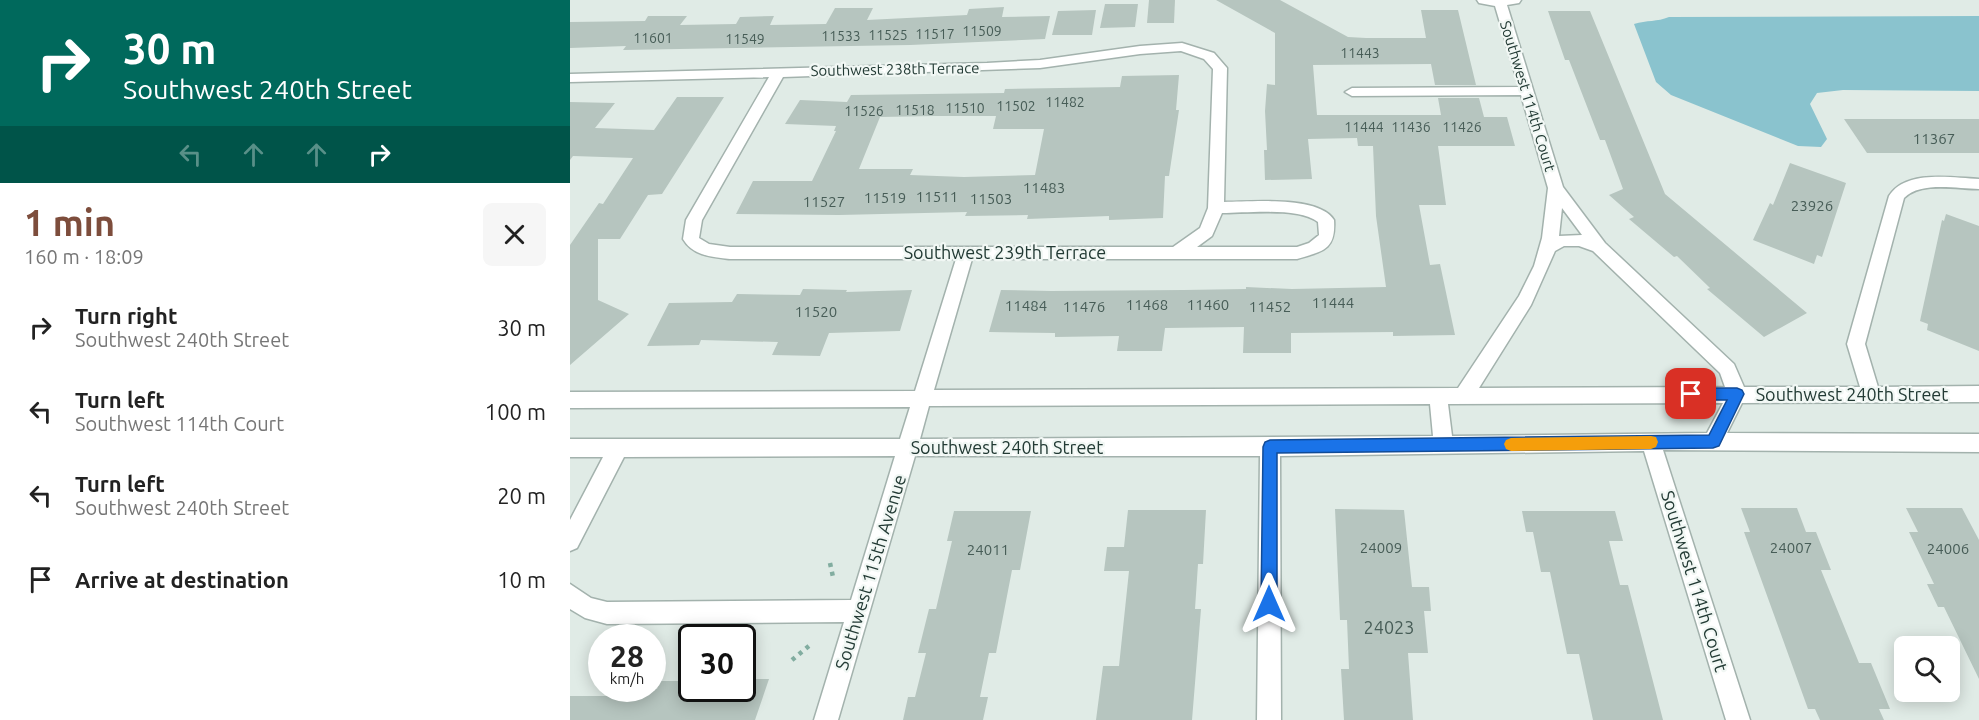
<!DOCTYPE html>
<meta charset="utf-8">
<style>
body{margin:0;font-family:Ubuntu,sans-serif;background:#f6f6f6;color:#222;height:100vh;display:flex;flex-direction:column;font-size:22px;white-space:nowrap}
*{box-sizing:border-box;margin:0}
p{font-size:20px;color:#767676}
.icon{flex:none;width:33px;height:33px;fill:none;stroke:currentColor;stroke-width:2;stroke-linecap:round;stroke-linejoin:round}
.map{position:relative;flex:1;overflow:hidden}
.drawer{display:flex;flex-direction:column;background:#fff;width:570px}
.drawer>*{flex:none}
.top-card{background:#00695c;color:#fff;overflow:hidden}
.fabs{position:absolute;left:1324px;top:636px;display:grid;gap:12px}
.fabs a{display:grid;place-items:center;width:66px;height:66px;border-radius:9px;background:#fff;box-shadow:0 3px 15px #0003;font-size:30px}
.speed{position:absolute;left:18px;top:624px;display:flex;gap:12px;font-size:30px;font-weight:700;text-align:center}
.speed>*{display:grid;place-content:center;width:78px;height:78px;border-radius:50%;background:#fff;box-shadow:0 3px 15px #0003;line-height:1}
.speed small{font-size:15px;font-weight:400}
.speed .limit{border:3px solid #111;border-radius:9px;background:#fff;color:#111}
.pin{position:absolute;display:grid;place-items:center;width:51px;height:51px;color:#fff;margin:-26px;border-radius:12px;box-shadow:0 3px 9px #0006}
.me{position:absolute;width:66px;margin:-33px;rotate:0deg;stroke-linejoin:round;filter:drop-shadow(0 0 4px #0008)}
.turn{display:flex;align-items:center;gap:21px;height:126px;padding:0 24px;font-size:27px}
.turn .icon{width:78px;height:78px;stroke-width:2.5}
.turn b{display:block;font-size:42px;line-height:51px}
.lanes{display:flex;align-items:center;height:57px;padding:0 24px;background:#0003;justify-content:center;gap:30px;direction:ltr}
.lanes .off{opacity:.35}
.round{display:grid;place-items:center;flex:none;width:63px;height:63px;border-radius:9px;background:#f6f6f6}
.overview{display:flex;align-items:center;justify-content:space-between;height:102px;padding:0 24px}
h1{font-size:36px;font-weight:700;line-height:45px;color:#7d4d3c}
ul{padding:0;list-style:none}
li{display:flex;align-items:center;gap:18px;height:84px;padding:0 24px}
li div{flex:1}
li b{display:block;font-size:22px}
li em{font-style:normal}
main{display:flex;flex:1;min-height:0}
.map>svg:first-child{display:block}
.water{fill:#8ac3ce}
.building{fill:#b6c5bf;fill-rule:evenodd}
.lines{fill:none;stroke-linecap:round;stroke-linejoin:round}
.minor-casing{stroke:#a3b2ad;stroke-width:3}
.path{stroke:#82ada0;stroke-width:4.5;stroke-dasharray:4 5;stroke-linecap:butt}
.minor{fill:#fff;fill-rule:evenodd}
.route{fill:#1a73e8;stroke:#114b97;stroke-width:1.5}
.slow{fill:#f59e0b}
.labels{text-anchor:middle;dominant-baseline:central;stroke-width:4.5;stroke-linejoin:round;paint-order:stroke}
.far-number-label{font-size:14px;fill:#475d57}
.far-street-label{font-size:15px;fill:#223a34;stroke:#f1f7f4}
.number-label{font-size:15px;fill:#475d57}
.street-label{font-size:18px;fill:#223a34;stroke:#f1f7f4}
.near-number-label{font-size:18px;fill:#475d57}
</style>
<main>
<section class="drawer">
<div class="top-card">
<div class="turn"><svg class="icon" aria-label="right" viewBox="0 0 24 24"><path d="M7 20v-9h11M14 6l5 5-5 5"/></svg><div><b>30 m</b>Southwest 240th Street</div></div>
<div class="lanes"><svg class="icon off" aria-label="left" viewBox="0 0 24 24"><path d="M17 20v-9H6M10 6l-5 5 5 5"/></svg><svg class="icon off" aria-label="ahead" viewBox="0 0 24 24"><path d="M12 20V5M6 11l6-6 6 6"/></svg><svg class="icon off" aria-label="ahead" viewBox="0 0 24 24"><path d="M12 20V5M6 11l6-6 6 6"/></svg><svg class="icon" aria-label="right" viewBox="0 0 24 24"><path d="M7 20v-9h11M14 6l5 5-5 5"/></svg></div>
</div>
<div class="overview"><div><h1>1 min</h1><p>160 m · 18:09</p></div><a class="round"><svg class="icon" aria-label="close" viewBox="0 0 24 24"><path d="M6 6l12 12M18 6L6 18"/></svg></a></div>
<ul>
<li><svg class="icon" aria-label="right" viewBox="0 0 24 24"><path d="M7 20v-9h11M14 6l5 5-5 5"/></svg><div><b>Turn right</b><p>Southwest 240th Street</p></div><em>30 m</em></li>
<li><svg class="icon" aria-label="left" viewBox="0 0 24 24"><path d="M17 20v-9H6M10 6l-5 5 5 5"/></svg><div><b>Turn left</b><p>Southwest 114th Court</p></div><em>100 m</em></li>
<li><svg class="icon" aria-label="left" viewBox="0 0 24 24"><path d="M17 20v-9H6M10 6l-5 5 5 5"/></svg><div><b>Turn left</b><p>Southwest 240th Street</p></div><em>20 m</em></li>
<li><svg class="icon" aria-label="arrive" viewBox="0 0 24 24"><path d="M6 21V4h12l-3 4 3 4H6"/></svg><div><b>Arrive at destination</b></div><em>10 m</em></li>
</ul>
</section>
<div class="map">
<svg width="1409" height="720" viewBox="0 0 1409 720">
<rect width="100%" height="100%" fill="#e0ebe6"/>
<path class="water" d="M1409 16V91L1273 90 1247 93 1240 104 1257 139 1251 147 1228 146 1101 95 1086 82 1064 24C1077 20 1087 22 1099 17Z"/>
<g class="building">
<path d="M579 0H605L604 23H577Z"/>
<path d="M646 0H710L778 37 796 38H856L851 10H888L906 85H865L861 64 743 65 747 115H871L868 98H909L914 117H937L945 146H868L876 205H849L860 265 870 264 885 335 823 336V332L721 333V353H673L674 327 595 328 592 351H547L549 336 485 337V333L419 332 431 290 481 291 614 290 676 289V287L722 289 816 287 806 216 803 146H788L787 138 738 139 742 179 695 180 694 150H697L695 111 697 84 705 85V33Z"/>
<path d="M535 4H568L565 27 530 28Z"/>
<path d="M434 7 432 17 480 16 475 39 340 45 53 50 56 46 0 48V22L75 21 78 16H117L110 25 166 24 170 17 204 16 200 25 256 24 265 8H303L297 20 397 15 399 9Z"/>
<path d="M526 10 522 35H482L488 11Z"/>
<path d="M978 11H1020L1095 194 1237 313 1194 337 1137 289 1140 288 1107 256 1104 257 1059 219 1064 217 1039 195 1053 189 1035 140H1030L999 60H995Z"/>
<path d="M609 75 606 110H609L599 176H595L593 218 539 220V216L457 219 458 215 395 216 397 212 269 215 166 214 183 181H242L266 131H264L266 126 215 124 230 100 277 102 281 95 434 93 435 89 550 87 552 76ZM364 116H426L423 129H474L465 175 394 177 340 175 343 169H289L310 117Z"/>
<path d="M107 97H154L92 194 78 195 50 239H28V300L59 314 0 365V245L29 203 33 204 63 158 3 156 0 160V102L45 103 25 128 84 130Z"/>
<path d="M1274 119H1409V153H1297Z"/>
<path d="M1220 163 1276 183 1252 257 1247 255 1244 264 1183 240 1200 203 1203 205Z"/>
<path d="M1376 214 1409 226V351L1357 330 1358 324 1350 321 1372 220 1374 221Z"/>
<path d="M233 289 277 290 276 292 342 290 330 331 259 333 250 356 202 355 208 342 131 340 129 345 77 346 99 303 162 302 167 294 230 295Z"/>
<path d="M1171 508H1227L1236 532H1246L1261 570H1251L1289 663H1301L1320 709H1309L1314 720H1250L1245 709H1238L1174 532H1180Z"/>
<path d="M1336 508H1392L1409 540V679L1374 607H1368L1357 584H1364L1339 532H1348Z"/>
<path d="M765 509 834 510 842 587H859L861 611H854L858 653H838L843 720H774L771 669H779L777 620H770Z"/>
<path d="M558 510H636L633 564H628L625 609H631L622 720H526L533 666H549L559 571H534L537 547H554Z"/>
<path d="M384 511H461L450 570H442L426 653H419L410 697H418L413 720H333L338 697H345L356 653H348L359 609H366L382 541H377Z"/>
<path d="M952 511H1045L1053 541H1039L1050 585H1058L1093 720H1023L1009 654H997L980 572H971L963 532H956Z"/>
<path d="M173 679H199L185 720H0V696H43L45 690 87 689 90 681H116L113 688H172Z"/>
</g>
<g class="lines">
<defs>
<path id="minor" d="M907 0H951L949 3 937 5 993 187 1035 243 1164 364 1174 387H1290L1277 344 1319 196C1336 169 1383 178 1409 179V189C1387 189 1351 181 1334 198L1295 344 1308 387 1409 386V402L1172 403 1157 433 1409 434V452L1093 450 1180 720H1156L1074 451 710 456 711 720H687L690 456H345L268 720H244L274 622 37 624 15 618 0 609V584L21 598 37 602 281 600 325 456 54 457 7 548 0 551V520L33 457H0V439H330L340 407 0 408V392L345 391 386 259H160C142 257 123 256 113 239L116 220 199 77 0 82V74L417 63 470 60 570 46 612 43 644 53 657 68 654 202C680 202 749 195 764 220 766 250 753 251 727 259H402L364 390 888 388 949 296 964 266 972 238 978 188 951 95 782 96 775 92 782 88 949 87 925 6 909 3ZM611 51 634 59 643 69 638 208 630 228 603 247H160L139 244 129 238 132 220 213 77 470 68 570 54ZM992 208 1012 235 989 236ZM652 213C677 213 728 207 748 222L749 235 739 243 727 247H627L642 236ZM994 246H1009L1023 251 1150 373 1155 387 909 388 961 305 985 251ZM1153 403 1137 433 882 436 878 404ZM860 404 863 436 350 439 359 406Z"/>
</defs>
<use href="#minor" class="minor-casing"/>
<g class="path">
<path d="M260 563 263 577"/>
<path d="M222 660 240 645"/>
</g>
<use href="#minor" class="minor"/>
</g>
<path class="route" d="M1121 388H1167L1172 390 1174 394 1149 446 1143 448 707 453V604L705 610 699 612 693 610 691 604 693 447 695 442 700 440 1139 435 1157 400H1121L1116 399 1114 394 1116 390Z"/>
<path class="slow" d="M1081 436 1086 437 1088 442 1086 447 1081 449 941 451 936 449 934 444 936 440 941 438Z"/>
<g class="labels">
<g class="far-number-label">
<text x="412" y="31">11509</text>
<text x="365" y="34">11517</text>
<text x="318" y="35">11525</text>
<text x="271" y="36">11533</text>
<text x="83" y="38">11601</text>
<text x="175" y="39">11549</text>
<text x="790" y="53">11443</text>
<text x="495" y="102">11482</text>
<text x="446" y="106">11502</text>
<text x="395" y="108">11510</text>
<text x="345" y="110">11518</text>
<text x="294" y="111">11526</text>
<text x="794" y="127">11444</text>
<text x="841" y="127">11436</text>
<text x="892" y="127">11426</text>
</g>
<g class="far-street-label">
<text transform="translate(325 69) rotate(-1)">Southwest 238th Terrace</text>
<text transform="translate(958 96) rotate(73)">Southwest 114th Court</text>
</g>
<g class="number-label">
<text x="1364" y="138">11367</text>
<text x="474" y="187">11483</text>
<text x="367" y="196">11511</text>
<text x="315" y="197">11519</text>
<text x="421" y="198">11503</text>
<text x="254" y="201">11527</text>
<text x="1242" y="205">23926</text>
<text x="763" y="302">11444</text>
<text x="577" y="304">11468</text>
<text x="638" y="304">11460</text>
<text x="456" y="305">11484</text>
<text x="514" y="306">11476</text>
<text x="700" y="306">11452</text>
<text x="246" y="311">11520</text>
<text x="811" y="547">24009</text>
<text x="1221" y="547">24007</text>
<text x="1378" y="548">24006</text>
<text x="418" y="549">24011</text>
</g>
<g class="street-label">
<text x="435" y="252">Southwest 239th Terrace</text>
<text x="1282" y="394">Southwest 240th Street</text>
<text x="437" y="447">Southwest 240th Street</text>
<text transform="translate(300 572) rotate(-73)">Southwest 115th Avenue</text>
<text transform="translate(1125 581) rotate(73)">Southwest 114th Court</text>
</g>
<g class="near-number-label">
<text x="819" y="627">24023</text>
</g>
</g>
</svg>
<div class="fabs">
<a><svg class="icon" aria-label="search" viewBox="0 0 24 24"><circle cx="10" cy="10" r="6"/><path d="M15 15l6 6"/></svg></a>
</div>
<div class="speed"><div>28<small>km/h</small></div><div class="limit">30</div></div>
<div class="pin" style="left:1121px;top:394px;background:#d93025"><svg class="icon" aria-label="arrive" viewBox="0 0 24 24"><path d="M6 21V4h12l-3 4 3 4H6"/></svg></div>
<svg class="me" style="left:699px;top:604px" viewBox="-20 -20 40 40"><path d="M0-17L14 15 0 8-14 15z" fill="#1a73e8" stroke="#fff" stroke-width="4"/></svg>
</div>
</main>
